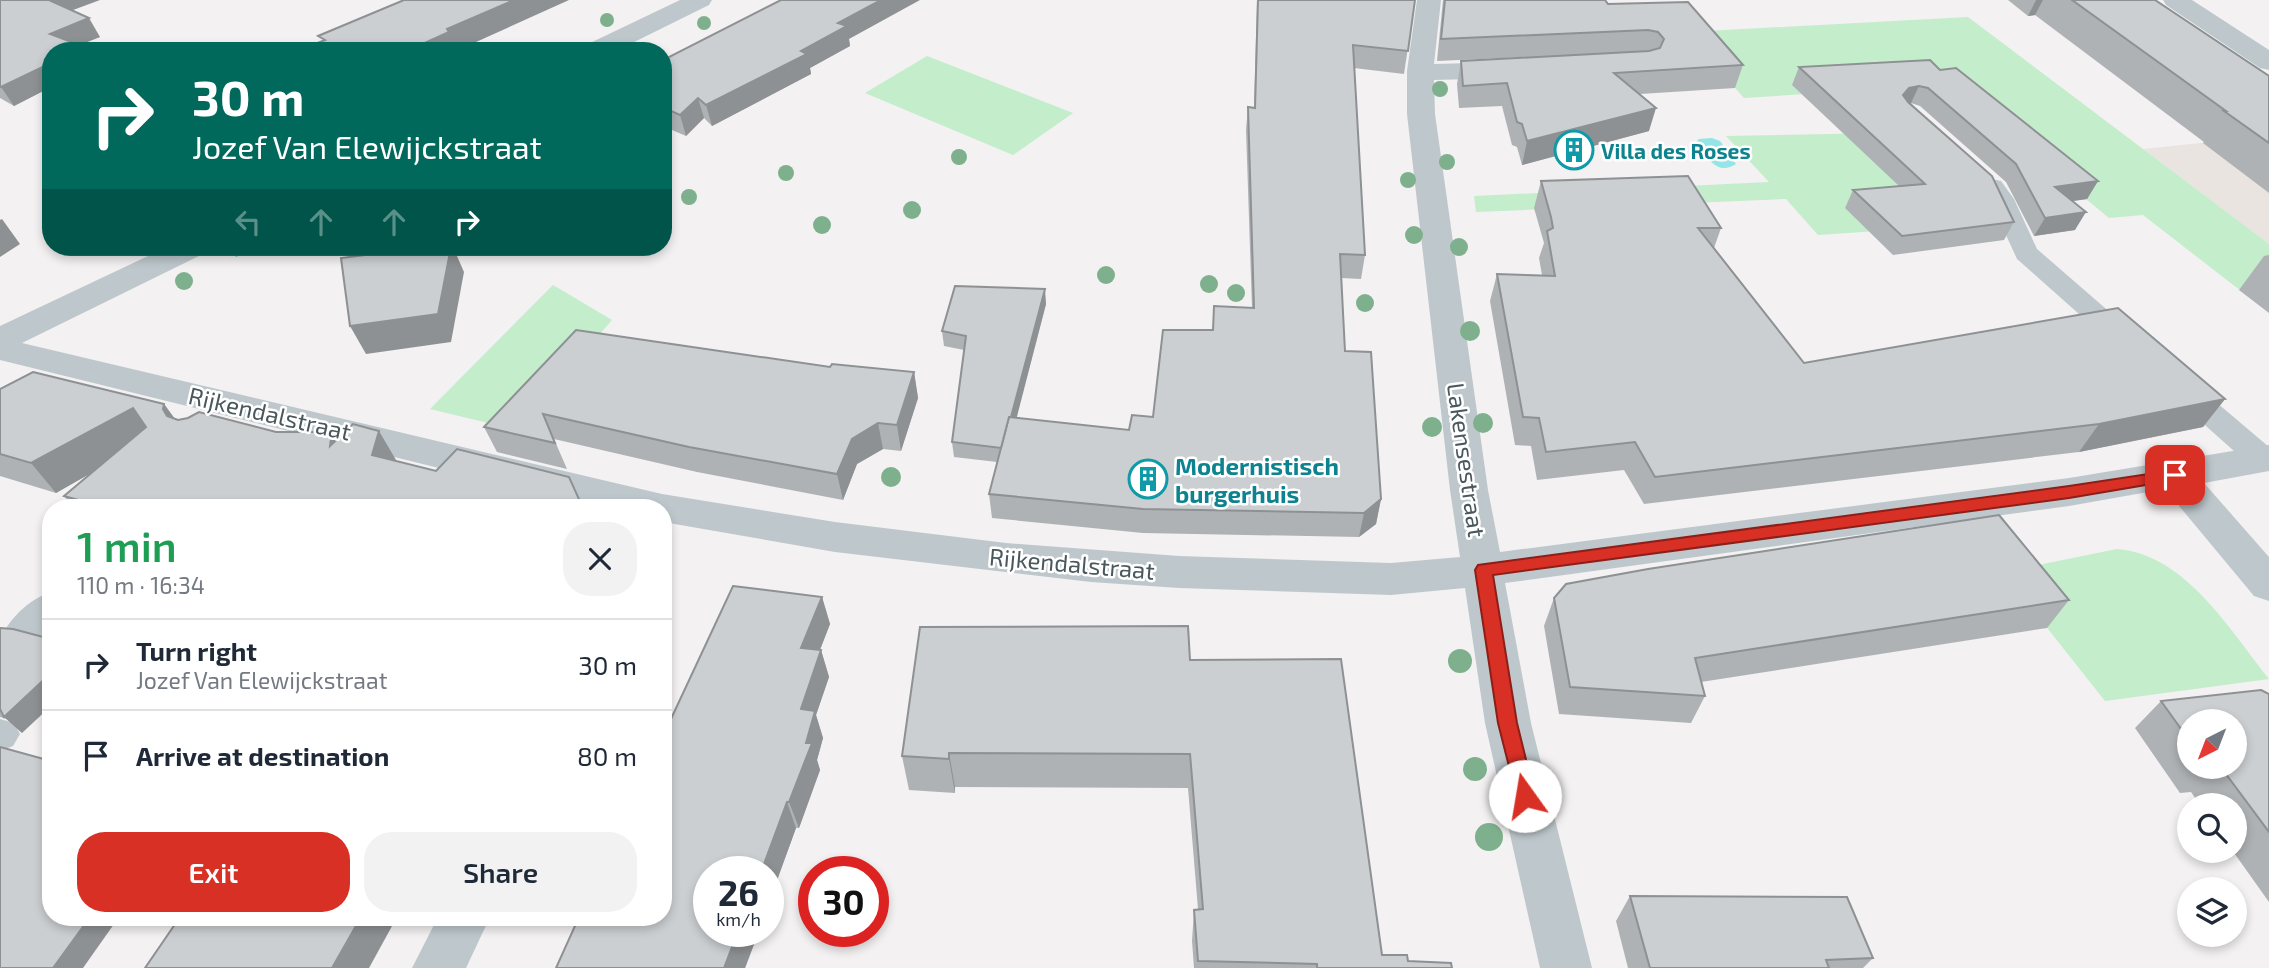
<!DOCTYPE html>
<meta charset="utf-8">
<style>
body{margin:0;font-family:"Exo 2",sans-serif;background:#f2f2f3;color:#1f2937;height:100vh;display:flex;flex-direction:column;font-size:26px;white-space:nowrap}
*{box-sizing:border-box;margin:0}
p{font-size:23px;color:#747a83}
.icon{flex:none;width:38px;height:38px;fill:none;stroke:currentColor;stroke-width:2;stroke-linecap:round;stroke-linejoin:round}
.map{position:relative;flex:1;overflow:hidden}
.sheet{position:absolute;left:42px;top:499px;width:630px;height:427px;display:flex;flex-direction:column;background:#fff;border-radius:28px;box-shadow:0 4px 10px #0003}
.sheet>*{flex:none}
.banner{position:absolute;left:42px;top:42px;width:630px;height:214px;border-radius:28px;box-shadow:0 4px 10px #0003;background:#00695c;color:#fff;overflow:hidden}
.needle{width:46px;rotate:222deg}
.controls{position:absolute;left:2177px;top:709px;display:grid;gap:14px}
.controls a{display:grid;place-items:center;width:70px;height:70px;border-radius:50%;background:#fff;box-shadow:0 4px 10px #0003;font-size:35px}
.speed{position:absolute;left:693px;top:856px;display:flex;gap:14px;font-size:35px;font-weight:700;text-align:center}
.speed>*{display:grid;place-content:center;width:91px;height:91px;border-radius:50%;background:#fff;box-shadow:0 4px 10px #0003;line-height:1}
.speed small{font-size:18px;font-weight:400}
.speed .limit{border:10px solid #d22;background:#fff;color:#111}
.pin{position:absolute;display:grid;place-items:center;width:60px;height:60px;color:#fff;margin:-30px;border-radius:14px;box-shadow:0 4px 10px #0006}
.me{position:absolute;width:77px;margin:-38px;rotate:347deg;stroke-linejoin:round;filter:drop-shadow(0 0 5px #0008)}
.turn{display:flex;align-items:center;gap:24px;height:147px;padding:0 35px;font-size:32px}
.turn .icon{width:91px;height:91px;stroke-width:2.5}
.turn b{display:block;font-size:49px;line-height:60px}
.lanes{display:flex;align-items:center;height:66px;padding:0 35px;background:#0003;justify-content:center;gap:35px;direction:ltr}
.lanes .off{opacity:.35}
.round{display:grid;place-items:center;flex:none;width:74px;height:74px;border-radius:28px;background:#f2f2f3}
.head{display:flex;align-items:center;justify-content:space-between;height:119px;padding:0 35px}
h1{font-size:42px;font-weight:600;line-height:52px;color:#1e9e55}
.action{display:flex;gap:14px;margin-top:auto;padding:14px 35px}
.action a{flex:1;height:80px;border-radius:28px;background:#d93025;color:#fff;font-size:28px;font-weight:600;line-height:80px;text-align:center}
.action a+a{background:#f2f2f3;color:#1f2937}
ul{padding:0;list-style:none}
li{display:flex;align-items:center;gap:21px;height:91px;padding:0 35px;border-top:2px solid #e0e1e3}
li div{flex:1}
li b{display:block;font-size:26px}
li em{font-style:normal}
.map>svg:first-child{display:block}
.commercial{fill:#e9e4df}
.green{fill:#c3edcb}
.water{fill:#93e5e7}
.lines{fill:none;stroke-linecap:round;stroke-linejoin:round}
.path-far1{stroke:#7dc995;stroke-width:3.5;stroke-dasharray:3.5 2.5;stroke-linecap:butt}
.path{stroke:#7dc995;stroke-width:4.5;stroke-dasharray:5 3.5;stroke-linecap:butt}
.service{fill:#bec8cc;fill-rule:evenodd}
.minor{fill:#bec8cc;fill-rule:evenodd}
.tree{fill:#7eb08d}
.wall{fill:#afb2b5;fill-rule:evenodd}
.shaded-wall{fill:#8e9193}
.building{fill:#cbcfd2;stroke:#8e9193;stroke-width:2}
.route{fill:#d93025;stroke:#8d1f18;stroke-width:2}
.labels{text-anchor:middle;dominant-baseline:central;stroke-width:5;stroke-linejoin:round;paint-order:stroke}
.far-culture-label{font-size:21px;font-weight:bold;fill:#0d838f;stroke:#fff;text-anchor:start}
.street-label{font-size:24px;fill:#4a585d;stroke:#fff}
.culture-label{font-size:24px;font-weight:bold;fill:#0d838f;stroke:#fff;text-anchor:start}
</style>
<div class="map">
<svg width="2269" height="968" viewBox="0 0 2269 968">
<rect width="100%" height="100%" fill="#f3f1f1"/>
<path class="commercial" d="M2269 136V244L2143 149Z"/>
<g class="green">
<path d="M1968 17 2269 244V307L2263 308 2143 215 2109 218 1948 85 1744 98 1714 64 1632 35Z"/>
<path d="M927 56 1073 113 1013 155 865 93Z"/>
<path d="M1880 133 1982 224 1818 235 1786 199 1476 212 1474 196 1769 182 1726 136Z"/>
<path d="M553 285 612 320 517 430 430 409Z"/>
<path d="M2117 549C2185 554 2230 630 2269 679L2105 701 2003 572Z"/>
</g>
<path class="water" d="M1712 138 1720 141 1736 164C1717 177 1706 156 1696 142L1699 139Z"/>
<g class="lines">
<path class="path-far1" d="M250 248 253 247"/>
<path class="path" d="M235 255 253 247"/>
<g class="service">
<path d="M1992 179 2001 181 2014 199 2037 249 2135 334 2139 340 2135 346 2125 349 2115 346 2017 259 1990 200 1980 186 1983 181Z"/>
<path d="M2180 377 2190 380 2269 447V468L2263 470 2252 467 2170 394 2165 387 2170 380Z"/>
<path d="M51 592V626C36 640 30 649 9 642L4 632C13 615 32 598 51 592Z"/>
<path d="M0 719 14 723 20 734 13 746 0 751Z"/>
</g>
<g class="minor">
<path d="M680 0H712L709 5 616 51H582L586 45Z"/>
<path d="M1417 0H1441L1434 64 1509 62 1519 64 1522 70 1519 76 1509 78 1434 80 1435 114 1488 490 1500 552 2069 478 2269 445V471L2204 483 2269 557V601L2254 596 2165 489 2069 506 1505 583 1531 723 1592 968H1540L1485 723 1465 588 1391 595 1179 588 1091 582 835 552 663 522V508H601L0 360V326L167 247H208L203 254 22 343 662 494 835 522 1006 543 1179 556 1391 563 1460 557 1450 490 1407 114V71Z"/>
<path d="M2163 0H2192L2269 50V70L2260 68 2166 5Z"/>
<path d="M438 917H490L466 968H412Z"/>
</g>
</g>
<g class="tree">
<circle cx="607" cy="20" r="7"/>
<circle cx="704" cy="23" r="7"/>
<circle cx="1440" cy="89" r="8"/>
<circle cx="959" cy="157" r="8"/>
<circle cx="1447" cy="162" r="8"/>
<circle cx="786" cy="173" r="8"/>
<circle cx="1408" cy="180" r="8"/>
<circle cx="689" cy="197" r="8"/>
<circle cx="912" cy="210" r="9"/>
<circle cx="822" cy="225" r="9"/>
<circle cx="1414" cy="235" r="9"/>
<circle cx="1459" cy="247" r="9"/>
<circle cx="1106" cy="275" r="9"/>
<circle cx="184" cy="281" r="9"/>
<circle cx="1209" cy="284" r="9"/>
<circle cx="1236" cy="293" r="9"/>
<circle cx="1365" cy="303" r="9"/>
<circle cx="1470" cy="331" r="10"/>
<circle cx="1483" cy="423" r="10"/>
<circle cx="1432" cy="427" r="10"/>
<circle cx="891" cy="477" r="10"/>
<circle cx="1460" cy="661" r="12"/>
<circle cx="1475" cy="769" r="12"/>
<circle cx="1489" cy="837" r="14"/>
</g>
<g class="wall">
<path d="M0 0 72 11 100 37 51 51V87L14 106 0 98Z"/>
<path d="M1257 0H1415L1404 74 1354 68 1365 255 1361 279 1341 278 1345 351 1381 499 1376 524 1359 537 1143 533 992 518 989 494 997 462 954 457 952 442 964 350 944 346 942 331 1046 304 1016 418 1129 430 1153 417 1213 330 1252 308 1246 130 1248 107 1254 108Z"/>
<path d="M1443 0H1605L1608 4 1743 65 1735 88 1640 94 1649 131 1522 165 1517 147 1512 145 1502 106 1459 108 1457 84 1461 61 1528 57 1437 61Z"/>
<path d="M2008 0H2155L2269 76V193L2203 143 2204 142 2035 15 2028 16Z"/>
<path d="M849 39 850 46 810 68 811 74 712 126 704 118 686 136 672 130 663 134V60Z"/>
<path d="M1799 67 1940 70 2098 181 2087 199 2073 201 2075 230 2034 236 2006 182 1920 106 1911 103 2014 222 2004 240 1893 255 1845 208 1853 190 1899 186 1792 85Z"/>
<path d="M1541 181 1721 228 1714 248 1804 363 2225 399 2203 427 2079 452 1644 504 1624 470 1537 480 1531 446 1515 445 1490 301 1497 274 1542 275 1539 258 1544 243 1534 208Z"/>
<path d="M2269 255V313L2239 290 2264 256Z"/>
<path d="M576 330 830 367 914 372 918 398 901 451 883 449 857 464 843 500 697 472 554 439 567 469 497 452 484 427Z"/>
<path d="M0 389 164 404 175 419 178 420 276 432H332L337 440 395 461 583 508H74L64 496 92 472 56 493 0 476Z"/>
<path d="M733 586 822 597 830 624 820 650H821L829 677 816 715 823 738 817 760 820 770 799 828H796L768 905V872H709V931H759L745 968H556L579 917H663V736Z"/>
<path d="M1554 598 2069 600 2047 628 1701 682 1705 696 1691 723 1559 714 1544 626Z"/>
<path d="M0 628 22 733 7 719 0 717Z"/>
<path d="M1190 660 1382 955 1408 961 1452 968H1194L1192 941 1194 910 1198 909 1188 788 955 787V793L909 790 902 756Z"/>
<path d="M2269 694V902L2232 850H2235V805H2200L2191 792 2180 793 2135 728 2161 701ZM2189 721 2235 766H2189Z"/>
<path d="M1630 896 1873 958 1863 968H1628L1616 921Z"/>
</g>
<g class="shaded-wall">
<path d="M47 0H100L57 16Z"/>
<path d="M514 0H569L456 51H407L447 29Z"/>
<path d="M881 0H920L849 39 850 46 810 68 811 74 712 126 706 105 801 51 838 23Z"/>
<path d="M2036 0H2043L2035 15 2028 16Z"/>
<path d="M89 18 100 37 65 51 50 34Z"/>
<path d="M85 47 87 51H76Z"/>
<path d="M51 63V87L14 106 1 87Z"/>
<path d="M1919 86 1911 103 1901 105 1903 95 1909 88Z"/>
<path d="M698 98 704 118 686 136 680 115Z"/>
<path d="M1656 108 1649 131 1522 165 1527 141Z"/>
<path d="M667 109 672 130 663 134V111Z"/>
<path d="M2098 181 2087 199 2044 205 2055 187Z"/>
<path d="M2086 212 2075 230 2034 236 2045 218Z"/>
<path d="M2 219 20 244 0 257V220Z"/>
<path d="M451 247H453L464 272 451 342 366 354 350 326Z"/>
<path d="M1045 289 1046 304 1005 463 1003 448Z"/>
<path d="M914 372 918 398 901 451 897 425Z"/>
<path d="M2225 399 2203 427 2079 452 2099 424Z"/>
<path d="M164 404 185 433 167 416 163 409Z"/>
<path d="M133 408 155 437 56 493 31 463Z"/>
<path d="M878 423 883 449 857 464 843 500 837 474 852 439Z"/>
<path d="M379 431 396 460 390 485 372 455Z"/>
<path d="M332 432 350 462 330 446Z"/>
<path d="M1381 499 1376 524 1359 537 1364 513Z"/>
<path d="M822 597 830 624 810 675 801 648Z"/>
<path d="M821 650 829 677 816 715 823 738 817 760 820 770 799 828 789 802 806 743 801 709Z"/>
<path d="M51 673V706L22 733 4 717Z"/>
<path d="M949 753 955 787V793L949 759Z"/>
<path d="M787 802 796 828 768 905V872H761Z"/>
<path d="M90 917H119L83 968H53Z"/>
<path d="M361 917H397L369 968H332Z"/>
<path d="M738 931H759L745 968H724Z"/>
</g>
<g class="building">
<path d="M0 0H49L89 18 50 34 85 47 76 51H51V63L1 87 0 86Z"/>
<path d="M404 0H514L447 29 449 32 407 51H298L325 40 318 36Z"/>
<path d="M781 0H881L838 23 847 26 801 51 807 54 706 105 698 98 680 115 667 109 663 111V60Z"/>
<path d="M1258 0H1415L1408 51 1353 45 1365 255 1340 254 1345 351 1371 352 1381 499 1364 513 1143 509 989 494 1009 417 1129 430 1132 415 1153 417 1163 330H1213L1214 306 1254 308 1248 107 1255 108Z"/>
<path d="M1445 0H1605L1608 4 1688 2 1743 65 1614 73 1656 108 1527 141 1522 124 1517 122 1507 83 1463 86 1461 61 1649 51 1660 48 1664 39 1658 32 1648 30 1441 39Z"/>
<path d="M2072 0H2155L2269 76V143L2224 111H2226Z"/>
<path d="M1930 60 1940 70 1956 68 2098 181 2055 187 2086 212 2045 218 2016 164 1928 88 1919 86 1909 88 1903 95 1908 102 1992 176 2014 222 1902 236 1853 190 1925 184 1799 67Z"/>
<path d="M1688 176 1721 228H1698L1804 363 2118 308 2225 399 2099 424 1655 477 1635 442 1546 452 1539 418 1523 417 1497 274 1555 276 1547 231 1553 228 1551 217 1541 181Z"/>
<path d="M430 247H451L438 314 350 326 341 258Z"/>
<path d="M955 286 1045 289 1011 417H1009L1001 448 952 442 966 336 942 331Z"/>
<path d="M576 330 830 367 832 364 914 372 897 425 878 423 852 439 837 474 689 447 543 414 555 443 484 427Z"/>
<path d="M33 372 164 404 163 409 167 416 178 420 188 418 199 412 276 432H332L330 446 353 424 379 431 372 455 436 471 457 449 569 477 583 508H107L64 496 146 427 133 408 31 463 0 454V389Z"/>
<path d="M1999 515 2069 600 1695 658 1705 696 1570 687 1554 598 1566 584 1648 569Z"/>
<path d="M733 586 822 597 801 648 821 650 801 709 815 711 806 743H812L789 802H787L761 872H709V931H738L724 968H556L579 917H663V736Z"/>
<path d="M1188 626 1190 660 1341 659 1382 955H1407L1408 961 1451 963 1452 968H1317V964L1198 961 1194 910 1203 909 1190 754 949 753V759L902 756 920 627Z"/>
<path d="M0 628 13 629 51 639V673L4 717 0 709Z"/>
<path d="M2261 690 2269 694V832L2220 766H2235V721H2189V740L2161 701Z"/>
<path d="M0 747 51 761V917H90L53 968H0Z"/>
<path d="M1630 896 1847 897 1873 958 1826 960 1829 968H1650Z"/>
<path d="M180 917H361L332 968H145Z"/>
</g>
<path class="route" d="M2175 470 2181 471 2183 475 2181 479 2069 498 1493 575 1517 723 1535 796 1532 802 1525 805 1518 802 1498 723 1475 570 1478 565 2069 486Z"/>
<defs>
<symbol id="building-ring" viewBox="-11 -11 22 22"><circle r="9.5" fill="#fff" stroke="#0f9aa8" stroke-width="1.5"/><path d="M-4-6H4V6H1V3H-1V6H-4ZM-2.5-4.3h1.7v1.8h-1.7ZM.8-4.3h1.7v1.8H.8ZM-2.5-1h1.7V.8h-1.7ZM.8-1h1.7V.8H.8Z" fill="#0f9aa8"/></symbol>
</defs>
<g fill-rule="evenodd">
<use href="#building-ring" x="1552" y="128" width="44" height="44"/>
<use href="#building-ring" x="1126" y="457" width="44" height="44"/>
</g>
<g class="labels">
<g class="far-culture-label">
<text x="1601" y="150">Villa des Roses</text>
</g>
<g class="street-label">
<text transform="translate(270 413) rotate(13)">Rijkendalstraat</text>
<text transform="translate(1467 460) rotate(82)">Lakensestraat</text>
<text transform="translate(1072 563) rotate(5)">Rijkendalstraat</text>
</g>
<g class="culture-label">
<text x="1175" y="465">Modernistisch<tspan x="1175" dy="28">burgerhuis</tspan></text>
</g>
</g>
</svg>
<div class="controls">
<a><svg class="needle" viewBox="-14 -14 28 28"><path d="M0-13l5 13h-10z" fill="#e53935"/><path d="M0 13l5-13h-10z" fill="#747a83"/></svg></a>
<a><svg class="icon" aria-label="search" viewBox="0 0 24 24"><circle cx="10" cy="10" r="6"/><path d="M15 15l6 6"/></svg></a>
<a><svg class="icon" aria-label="layers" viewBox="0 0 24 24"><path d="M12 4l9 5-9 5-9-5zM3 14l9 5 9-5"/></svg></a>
</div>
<div class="speed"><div>26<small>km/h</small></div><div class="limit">30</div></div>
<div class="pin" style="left:2175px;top:475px;background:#d93025"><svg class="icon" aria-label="arrive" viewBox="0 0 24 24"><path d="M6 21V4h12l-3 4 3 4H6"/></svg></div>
<svg class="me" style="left:1525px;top:796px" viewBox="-20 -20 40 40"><circle r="19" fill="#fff"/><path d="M0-13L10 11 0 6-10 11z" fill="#d93025"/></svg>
<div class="banner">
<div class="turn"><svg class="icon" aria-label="right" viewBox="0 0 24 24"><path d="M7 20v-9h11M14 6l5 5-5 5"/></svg><div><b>30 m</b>Jozef Van Elewijckstraat</div></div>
<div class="lanes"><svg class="icon off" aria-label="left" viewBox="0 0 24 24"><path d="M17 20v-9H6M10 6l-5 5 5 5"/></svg><svg class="icon off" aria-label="ahead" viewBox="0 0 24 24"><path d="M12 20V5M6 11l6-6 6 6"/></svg><svg class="icon off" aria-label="ahead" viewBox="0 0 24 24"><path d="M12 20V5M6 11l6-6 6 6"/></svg><svg class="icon" aria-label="right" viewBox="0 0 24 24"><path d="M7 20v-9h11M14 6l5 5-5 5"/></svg></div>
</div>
<section class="sheet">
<div class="head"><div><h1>1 min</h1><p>110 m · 16:34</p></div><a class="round"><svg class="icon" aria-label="close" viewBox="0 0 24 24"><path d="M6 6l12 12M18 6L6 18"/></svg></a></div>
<ul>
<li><svg class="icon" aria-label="right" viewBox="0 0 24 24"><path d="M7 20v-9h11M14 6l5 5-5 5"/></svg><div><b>Turn right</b><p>Jozef Van Elewijckstraat</p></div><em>30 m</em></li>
<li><svg class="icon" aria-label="arrive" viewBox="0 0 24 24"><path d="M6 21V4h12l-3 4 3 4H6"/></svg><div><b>Arrive at destination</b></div><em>80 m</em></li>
</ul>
<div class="action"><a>Exit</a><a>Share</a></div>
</section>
</div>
